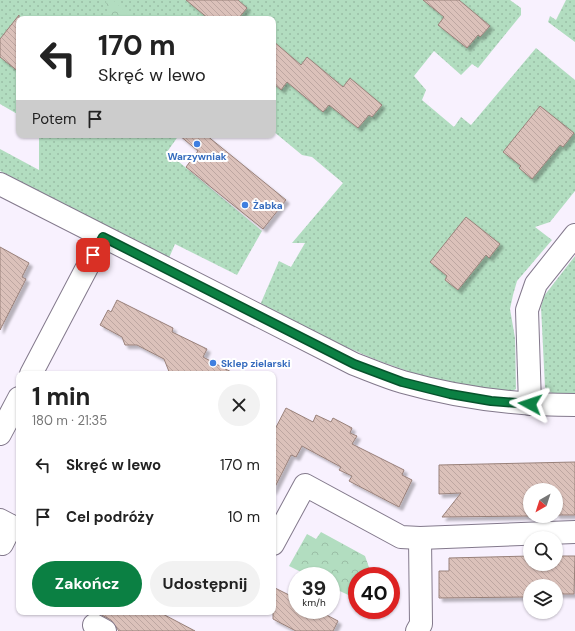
<!DOCTYPE html>
<html lang="pl">
<meta charset="utf-8">
<style>
body{margin:0;font-family:"DM Sans",sans-serif;background:#f2f2f2;color:#222;height:100vh;display:flex;flex-direction:column;font-size:15px;white-space:nowrap}
*{box-sizing:border-box;margin:0}
p{font-size:13px;color:#767676}
.icon{flex:none;width:22px;height:22px;fill:none;stroke:currentColor;stroke-width:2;stroke-linecap:round;stroke-linejoin:round}
.map{position:relative;flex:1;overflow:hidden}
.side{position:absolute;left:16px;top:371px;width:260px;height:244px;display:flex;flex-direction:column;background:#fff;border-radius:8px;box-shadow:0 1px 3px #0004}
.side>*{flex:none}
.banner{position:absolute;left:16px;top:16px;width:260px;height:122px;border-radius:8px;box-shadow:0 1px 3px #0004;background:#fff;color:#222;overflow:hidden}
.needle{width:26px;rotate:219deg}
.tools{position:absolute;left:523px;top:483px;display:grid;gap:8px}
.tools a{display:grid;place-items:center;width:40px;height:40px;border-radius:50%;background:#fff;box-shadow:0 1px 3px #0004;font-size:20px}
.speed{position:absolute;left:288px;top:567px;display:flex;gap:8px;font-size:20px;font-weight:700;text-align:center}
.speed>*{display:grid;place-content:center;width:52px;height:52px;border-radius:50%;background:#fff;box-shadow:0 1px 3px #0004;line-height:1}
.speed small{font-size:10px;font-weight:400}
.speed .limit{border:6px solid #d22;background:#fff;color:#111}
.pin{position:absolute;display:grid;place-items:center;width:34px;height:34px;color:#fff;margin:-17px;border-radius:8px;box-shadow:0 2px 6px #0006}
.me{position:absolute;width:44px;margin:-22px;rotate:275deg;stroke-linejoin:round;filter:drop-shadow(0 0 3px #0008)}
.turn{display:flex;align-items:center;gap:14px;height:84px;padding:0 16px;font-size:18px}
.turn .icon{width:52px;height:52px;stroke-width:2.5}
.turn b{display:block;font-size:28px;line-height:34px}
.then{display:flex;align-items:center;height:38px;padding:0 16px;background:#0003;gap:8px;font-size:15px}
.round{display:grid;place-items:center;flex:none;width:42px;height:42px;border-radius:21px;background:#f2f2f2}
.head{display:flex;align-items:center;justify-content:space-between;height:68px;padding:0 16px}
h1{font-size:24px;font-weight:700;line-height:30px}
.action{display:flex;gap:8px;margin-top:auto;padding:8px 16px}
.action a{flex:1;height:46px;border-radius:24px;background:#0b8043;color:#fff;font-size:16px;font-weight:700;line-height:46px;text-align:center}
.action a+a{background:#f2f2f2;color:#222}
ul{padding:0;list-style:none}
li{display:flex;align-items:center;gap:12px;height:52px;padding:0 16px}
li div{flex:1}
li b{display:block;font-size:15px}
li em{font-style:normal}
.map>svg:first-child{display:block}
.grass{fill:url(#grass-dots)}
.park{fill:url(#park-crowns)}
.building{fill:url(#building-back-hatch);stroke:#99817a;filter:url(#shadow)}
.lines{fill:none;stroke-linecap:round;stroke-linejoin:round}
.minor-casing{stroke:#83798c;stroke-width:24}
.minor{stroke:#fff;stroke-width:22}
.route-casing{stroke:#07532c;stroke-width:10}
.route{stroke:#0b8043;stroke-width:7}
.shop-dot{fill:#3f7fe0;stroke:#fff;stroke-width:1.5}
.labels{text-anchor:middle;dominant-baseline:central;stroke-width:4;stroke-linejoin:round;paint-order:stroke}
.shop-label{font-size:10px;font-weight:bold;fill:#366cbe;stroke:#fff;text-anchor:start}
</style>
<div class="map">
<svg width="575" height="631" viewBox="0 0 575 631">
<defs>
<pattern id="grass-dots" width="8" height="8" patternUnits="userSpaceOnUse"><rect width="8" height="8" fill="#b2ddc0"/><path d="M2 2h.1M6 6h.1" fill="none" stroke="#9abea6" stroke-width="1.8" stroke-linecap="round"/></pattern>
<pattern id="park-crowns" width="20" height="18" patternUnits="userSpaceOnUse"><rect width="20" height="18" fill="#b2ddc0"/><path d="M2 6a3 3 0 1 1 6 0M12 15a3 3 0 1 1 6 0" fill="none" stroke="#9abea6"/></pattern>
<pattern id="building-back-hatch" width="6" height="6" patternUnits="userSpaceOnUse"><rect width="6" height="6" fill="#dbc1ba"/><path d="M-1 5l2 2M0 0l6 6M5-1l2 2" fill="none" stroke="#bda6a1"/></pattern>
<filter id="shadow"><feDropShadow dx="3.5" dy="3.5" stdDeviation="1" flood-color="#0004"/></filter>
</defs>
<rect width="100%" height="100%" fill="#f8f1fe"/>
<g class="grass">
<path d="M0 0H510L521 8V15L478 68 472 64 461 75 434 51 414 76 426 90 422 100 454 127 461 117 471 125 536 48 575 80V191L550 222 535 227 552 240 517 281 513 295 510 309 515 338 516 389C507 394 494 390 484 389 403 378 331 341 260 305L279 261 291 267 305 243H292L343 183 312 157 302 155 273 131V19H19V115L0 104Z"/>
<path d="M566 0H575V42L548 22 550 16 556 20Z"/>
<path d="M39 135H179L167 152 262 231 237 275 175 244 169 258 0 171V149L39 170Z"/>
<path d="M575 256V393C565 394 551 397 545 387L541 307 544 296Z"/>
</g>
<g class="park">
<path d="M106 0H113L133 19H108Z"/>
<path d="M321 532 365 556 372 576H357V599L331 587V576H309L289 566 307 534 316 539Z"/>
</g>
<g class="building">
<path d="M186 0H238L247 8 238 19H209Z"/>
<path d="M423 0H459L490 26 480 37 478 35 467 48 438 25 444 17Z"/>
<path d="M19 15V72L0 57V39Z"/>
<path d="M273 41 301 65 307 57 343 87 350 78 382 105 372 117 369 115 358 128 329 105 323 112 287 82 281 90 273 83Z"/>
<path d="M540 106 574 133 563 147 560 145 532 179 519 168 521 166 503 152Z"/>
<path d="M179 135H206L286 200 263 229 186 167 198 151Z"/>
<path d="M466 217 500 244 489 258 486 255 458 290 445 280 447 276 430 262Z"/>
<path d="M0 247 29 263 22 277 26 279 0 330Z"/>
<path d="M117 300 173 328 172 332 207 349 203 357 235 374H170L164 359 137 345H125L122 337 100 325 108 310 111 312Z"/>
<path d="M286 408 313 422 316 415 331 422 333 418 352 428 350 433 357 436 352 444 404 470 402 475 412 480 399 507 349 481 352 476 339 470 341 467 302 446 296 457 291 455 273 491V433Z"/>
<path d="M575 462V515H556V490H530V516L442 517 461 493 439 494V465Z"/>
<path d="M530 556V564H556V556H575L574 594H556V586H530V594H525V597L439 598V571H449V558Z"/>
<path d="M273 587 297 599V610H317L338 621 333 631H296L273 619Z"/>
<path d="M84 612H159L195 631H119L111 620 100 614 93 613 88 614Z"/>
</g>
<g class="lines">
<defs>
<g id="minor">
<path d="M0 184 354 364C370 370 386 377 403 382 459 398 516 405 575 405"/>
<path d="M31 374 103 237"/>
<path d="M530 404 527 310 536 284 575 235"/>
<path d="M0 434 19 398"/>
<path d="M0 520 19 530"/>
<path d="M2 544 11 526"/>
<path d="M273 544 305 485 401 537 420 538 575 532"/>
<path d="M94 625 105 631"/>
<path d="M417 631 421 624 420 538"/>
</g>
</defs>
<use href="#minor" class="minor-casing"/>
<use href="#minor" class="minor"/>
</g>
<g class="lines">
<defs>
<path id="route" d="M93 255 103 237 354 364 402 382 450 394 491 401 530 404"/>
</defs>
<use href="#route" class="route-casing"/>
<use href="#route" class="route"/>
</g>
<g class="shop-dot">
<circle cx="197" cy="144" r="4"/>
<circle cx="245" cy="205" r="4"/>
<circle cx="213" cy="363" r="4"/>
</g>
<g class="labels">
<g class="shop-label">
<text x="197" y="156" text-anchor="middle">Warzywniak</text>
<text x="253" y="205">Żabka</text>
<text x="221" y="363">Sklep zielarski</text>
</g>
</g>
</svg>
<div class="tools">
<a><svg class="needle" viewBox="-14 -14 28 28"><path d="M0-13l5 13h-10z" fill="#e53935"/><path d="M0 13l5-13h-10z" fill="#767676"/></svg></a>
<a><svg class="icon" aria-label="search" viewBox="0 0 24 24"><circle cx="10" cy="10" r="6"/><path d="M15 15l6 6"/></svg></a>
<a><svg class="icon" aria-label="layers" viewBox="0 0 24 24"><path d="M12 4l9 5-9 5-9-5zM3 14l9 5 9-5"/></svg></a>
</div>
<div class="speed"><div>39<small>km/h</small></div><div class="limit">40</div></div>
<div class="pin" style="left:93px;top:255px;background:#d93025"><svg class="icon" aria-label="arrive" viewBox="0 0 24 24"><path d="M6 21V4h12l-3 4 3 4H6"/></svg></div>
<svg class="me" style="left:530px;top:404px" viewBox="-20 -20 40 40"><path d="M0-17L14 15 0 8-14 15z" fill="#0b8043" stroke="#fff" stroke-width="4"/></svg>
<div class="banner">
<div class="turn"><svg class="icon" aria-label="left" viewBox="0 0 24 24"><path d="M17 20v-9H6M10 6l-5 5 5 5"/></svg><div><b>170 m</b>Skręć w lewo</div></div>
<div class="then">Potem<svg class="icon" aria-label="arrive" viewBox="0 0 24 24"><path d="M6 21V4h12l-3 4 3 4H6"/></svg></div>
</div>
<section class="side">
<div class="head"><div><h1>1 min</h1><p>180 m · 21:35</p></div><a class="round"><svg class="icon" aria-label="close" viewBox="0 0 24 24"><path d="M6 6l12 12M18 6L6 18"/></svg></a></div>
<ul>
<li><svg class="icon" aria-label="left" viewBox="0 0 24 24"><path d="M17 20v-9H6M10 6l-5 5 5 5"/></svg><div><b>Skręć w lewo</b></div><em>170 m</em></li>
<li><svg class="icon" aria-label="arrive" viewBox="0 0 24 24"><path d="M6 21V4h12l-3 4 3 4H6"/></svg><div><b>Cel podróży</b></div><em>10 m</em></li>
</ul>
<div class="action"><a>Zakończ</a><a>Udostępnij</a></div>
</section>
</div>
